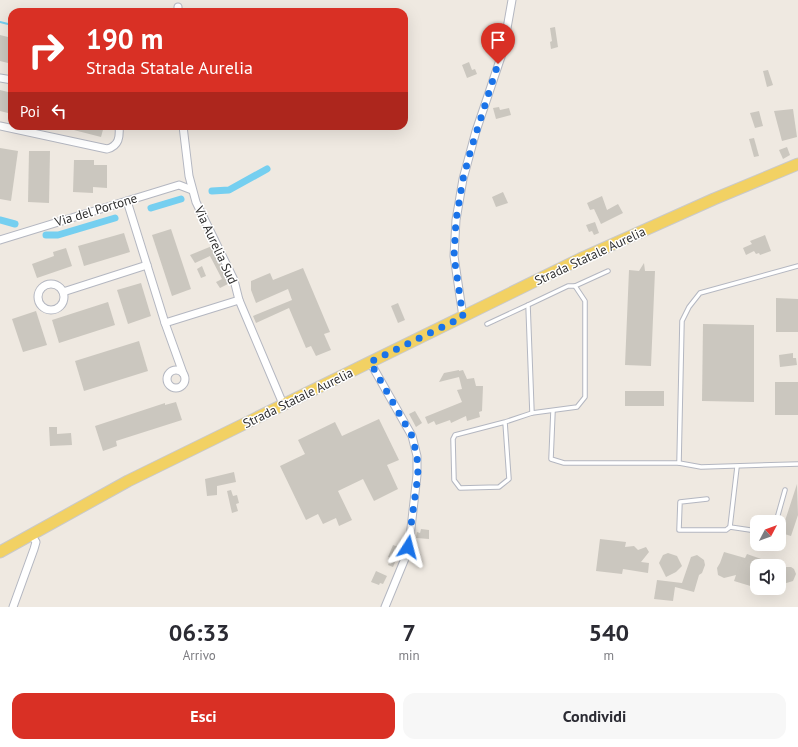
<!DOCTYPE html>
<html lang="it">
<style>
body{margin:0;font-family:"PT Sans",sans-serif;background:#f7f7f7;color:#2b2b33;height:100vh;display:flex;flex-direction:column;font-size:15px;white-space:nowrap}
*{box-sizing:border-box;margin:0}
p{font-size:13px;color:#7c7c81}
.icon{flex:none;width:22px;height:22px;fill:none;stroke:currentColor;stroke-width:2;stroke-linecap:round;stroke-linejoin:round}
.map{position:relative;height:607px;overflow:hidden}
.details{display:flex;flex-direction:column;background:#fff;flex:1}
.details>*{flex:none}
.top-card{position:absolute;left:8px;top:8px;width:400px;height:122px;border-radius:12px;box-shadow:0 4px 16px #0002;background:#d93025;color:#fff;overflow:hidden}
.needle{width:26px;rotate:49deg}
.tools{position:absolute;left:750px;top:515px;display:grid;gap:8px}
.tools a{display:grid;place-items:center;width:36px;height:36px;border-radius:8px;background:#fff;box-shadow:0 4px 16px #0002;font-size:20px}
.pin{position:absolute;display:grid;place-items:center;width:34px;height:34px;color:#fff;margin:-41px -17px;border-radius:50% 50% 50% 0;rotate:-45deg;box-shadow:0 0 4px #0007}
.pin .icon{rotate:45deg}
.me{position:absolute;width:44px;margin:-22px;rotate:9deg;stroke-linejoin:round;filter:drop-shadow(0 0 3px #0008)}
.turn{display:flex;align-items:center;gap:14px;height:84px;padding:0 12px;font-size:18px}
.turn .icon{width:52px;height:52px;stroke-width:2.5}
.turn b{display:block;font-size:28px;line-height:34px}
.then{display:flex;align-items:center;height:38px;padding:0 12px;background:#0003;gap:8px;font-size:15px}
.eta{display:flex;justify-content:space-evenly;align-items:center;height:68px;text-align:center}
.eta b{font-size:24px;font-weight:800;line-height:28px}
.cta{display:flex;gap:8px;margin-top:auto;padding:8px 12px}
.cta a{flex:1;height:46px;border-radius:12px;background:#d93025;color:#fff;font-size:16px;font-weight:800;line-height:46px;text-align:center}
.cta a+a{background:#f7f7f7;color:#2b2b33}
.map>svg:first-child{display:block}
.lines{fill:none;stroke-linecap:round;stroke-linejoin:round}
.stream{stroke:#75cff0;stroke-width:2}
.canal{stroke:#75cff0;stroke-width:7}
.building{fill:#cbc7bf}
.lane-casing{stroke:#b4b7c1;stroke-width:5.5}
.street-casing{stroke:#b4b7c1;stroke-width:9}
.primary-casing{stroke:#c9c9c9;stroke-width:13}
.lane{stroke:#fff;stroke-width:3.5}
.street{stroke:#fff;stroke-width:7}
.primary{stroke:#f2d163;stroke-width:11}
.route{stroke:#1a73e8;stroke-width:7;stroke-dasharray:0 12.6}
.labels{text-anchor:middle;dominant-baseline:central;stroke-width:3;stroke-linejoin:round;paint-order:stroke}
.street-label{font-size:13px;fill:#2e2e2e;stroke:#fff}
</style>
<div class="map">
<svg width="798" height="607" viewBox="0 0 798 607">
<rect width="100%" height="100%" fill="#efe9e1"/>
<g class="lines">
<path class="stream" d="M0 22 12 25"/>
<g class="canal">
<path d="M212 191 229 190 267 169"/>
<path d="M151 208 181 199"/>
<path d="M0 220 15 224"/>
<path d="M46 235H58L115 218"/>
</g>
</g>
<g class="building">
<path d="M555 27 558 47 551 49 550 42 552 41 550 28Z"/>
<path d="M0 35 12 38V64L0 61Z"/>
<path d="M469 62 472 70 475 69 477 74 467 78 462 65Z"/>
<path d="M768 70 773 85 767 87 763 71Z"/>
<path d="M0 90 12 93V114L0 111Z"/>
<path d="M499 107 500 110 509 108 511 115 496 119 493 108Z"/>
<path d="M793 109 797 137 782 141 774 111Z"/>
<path d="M759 111 763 126 755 128 750 113Z"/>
<path d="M66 126H104L101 137 66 128Z"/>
<path d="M754 138 759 156 754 157 749 139Z"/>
<path d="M787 147 790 155 783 159 779 150Z"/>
<path d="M0 148 18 151 11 201 0 199Z"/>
<path d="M29 151H50L49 203 28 202Z"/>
<path d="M74 160H94V165H107V188L93 187V193L73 192Z"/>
<path d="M503 192 508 203 496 207 492 197Z"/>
<path d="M602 196 607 210 618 204 623 213 601 224 594 209 590 210 587 203Z"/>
<path d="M595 222 599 233 594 235 592 231 589 232 586 225Z"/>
<path d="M171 229 191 289 172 296 152 235Z"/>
<path d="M124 233 130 252 84 266 78 246Z"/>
<path d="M765 235 771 251 760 255 759 253 756 254 754 251 746 255 743 248 752 244 750 241Z"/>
<path d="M212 246 230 283 220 288 216 282 222 279 210 256 195 263 190 255Z"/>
<path d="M66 248 72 266 37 278 32 264 54 256 53 252Z"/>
<path d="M644 263 645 271H655L651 366 625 365 629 270 639 271Z"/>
<path d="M202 266 206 276 201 278 197 269Z"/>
<path d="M303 268 330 332 324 334 331 350 316 356 311 346 306 348 289 308 256 323 253 316 292 300 288 289 256 303 251 290V281L270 273 273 280Z"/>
<path d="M141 283 151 316 128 324 117 290Z"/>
<path d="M776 298 798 299V332H776Z"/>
<path d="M108 302 115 325 59 343 52 320Z"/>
<path d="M398 303 405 320 398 323 391 306Z"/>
<path d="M36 311 47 345 23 352 12 319Z"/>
<path d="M703 324 754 325V402L702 401Z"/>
<path d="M139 341 148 371 84 391 75 361Z"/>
<path d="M793 353V358H796L797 365 780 367 779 355Z"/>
<path d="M459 370V371L463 370 467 379 474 378 476 386H483L482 411 479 412 480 417 467 421 466 416 451 423 450 420 436 425 434 421 428 424 425 417 462 402 457 390 462 389 459 377 439 382 444 373Z"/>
<rect x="775" y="382" width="23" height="33"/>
<rect x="625" y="391" width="39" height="15"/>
<path d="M176 402 182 420 116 441 117 446 103 451 95 426 165 403V405Z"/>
<path d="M415 411 422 423 416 427 409 414Z"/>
<path d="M379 419 399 460 387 465 398 489 374 501 363 479 338 491 352 520 339 526 336 518 323 524 318 514 306 520 280 466 305 454 298 440 335 422 342 436Z"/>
<path d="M49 427H57V434L71 433 72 445 50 446Z"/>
<path d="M234 472 236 482 217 486V495L207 496 205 479Z"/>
<path d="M797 484 798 515 791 536 781 533Z"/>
<path d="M231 490 233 496 237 495 239 503 236 504 238 511 232 513 227 491Z"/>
<path d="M421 529 429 530V539L416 538 417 532 420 533Z"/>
<path d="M600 539 626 542 625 547 634 546 638 550 646 547 649 552 641 562 649 563 648 573 623 569 622 574 596 571Z"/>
<path d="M393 545 401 548 393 567 388 565 391 558 388 557Z"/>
<path d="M724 552 745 558 747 554 781 566H757V588L734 581 736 575 724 578 718 575 717 568 720 563Z"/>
<path d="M668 553 677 556 682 566 676 572 666 577 659 563 663 555Z"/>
<path d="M697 555 704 560 705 565 702 573 699 575 694 592 675 587 673 601 654 599 657 580 682 583 691 557Z"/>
<path d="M782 567H791L794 569 796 574 793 581 783 584 780 578Z"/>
<path d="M376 571 387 576 383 584 380 583 379 585 371 582Z"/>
</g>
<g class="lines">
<defs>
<g id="lane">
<path d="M487 324 528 305"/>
<path d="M553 411 551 459 564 463H679L682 321 689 307 700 293 798 266"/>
<path d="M532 413 577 407 585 397V301L575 286"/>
<path d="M505 422 509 479 499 487 460 488 454 480 453 439 455 435 505 422 532 413 528 305 568 286H575L608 271"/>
<path d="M679 463 701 467 798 464"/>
<path d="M737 467 730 527 757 531"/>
<path d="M707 499 680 502 679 530H726L730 527"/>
<path d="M776 522 785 490"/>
</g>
<g id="street">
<path d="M178 12V7"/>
<path d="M0 78 12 80"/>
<path d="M0 126 107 149C119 146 120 137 119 126"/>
<path d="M183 126 189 176 196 202 234 280 239 300 283 404"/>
<path d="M127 201 165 323 183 373"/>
<path d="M0 240 179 185 192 190"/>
<circle cx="51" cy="297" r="13"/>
<path d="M63 292 147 265"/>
<path d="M463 317 454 256 456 220 463 179 476 131 503 51 512 0"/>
<path d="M165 323 239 300"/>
<path d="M370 362 412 436 417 456V475L410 537 406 556 385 607"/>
<circle cx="176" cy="379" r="9"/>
<path d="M13 607 34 549 36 542 31 534"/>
</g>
<path id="primary" d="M0 552 128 481 580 259 714 199 798 164"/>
</defs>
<use href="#lane" class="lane-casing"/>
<use href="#street" class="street-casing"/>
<use href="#primary" class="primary-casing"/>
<use href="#lane" class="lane"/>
<use href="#street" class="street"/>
<use href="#primary" class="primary"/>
</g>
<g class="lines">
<path class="route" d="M408 547 418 475 417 456 412 436 370 362 463 317 454 256 456 220 463 179 471 149 498 64"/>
</g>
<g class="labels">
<g class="street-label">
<text transform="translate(96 210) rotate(-17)">Via del Portone</text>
<text transform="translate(216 245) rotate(65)">Via Aurelia Sud</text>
<text transform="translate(590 256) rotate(-25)">Strada Statale Aurelia</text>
<text transform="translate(298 398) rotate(-26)">Strada Statale Aurelia</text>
</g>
</g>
</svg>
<div class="tools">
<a><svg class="needle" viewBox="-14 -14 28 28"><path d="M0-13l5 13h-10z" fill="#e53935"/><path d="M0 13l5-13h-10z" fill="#7c7c81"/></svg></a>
<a><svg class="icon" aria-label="sound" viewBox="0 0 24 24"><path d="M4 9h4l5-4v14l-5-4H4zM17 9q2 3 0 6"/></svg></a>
</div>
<div class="pin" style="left:498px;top:64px;background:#d93025"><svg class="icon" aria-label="arrive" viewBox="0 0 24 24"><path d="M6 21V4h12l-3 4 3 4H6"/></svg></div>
<svg class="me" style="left:408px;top:547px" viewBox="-20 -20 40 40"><path d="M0-17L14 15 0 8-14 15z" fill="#1a73e8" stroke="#fff" stroke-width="4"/></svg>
<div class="top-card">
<div class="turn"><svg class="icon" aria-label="right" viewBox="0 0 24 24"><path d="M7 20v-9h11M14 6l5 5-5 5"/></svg><div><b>190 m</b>Strada Statale Aurelia</div></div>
<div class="then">Poi<svg class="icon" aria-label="left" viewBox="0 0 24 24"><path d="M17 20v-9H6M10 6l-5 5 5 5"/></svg></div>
</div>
</div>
<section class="details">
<div class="eta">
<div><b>06:33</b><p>Arrivo</p></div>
<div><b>7</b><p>min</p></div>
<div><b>540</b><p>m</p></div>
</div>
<div class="cta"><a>Esci</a><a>Condividi</a></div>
</section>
